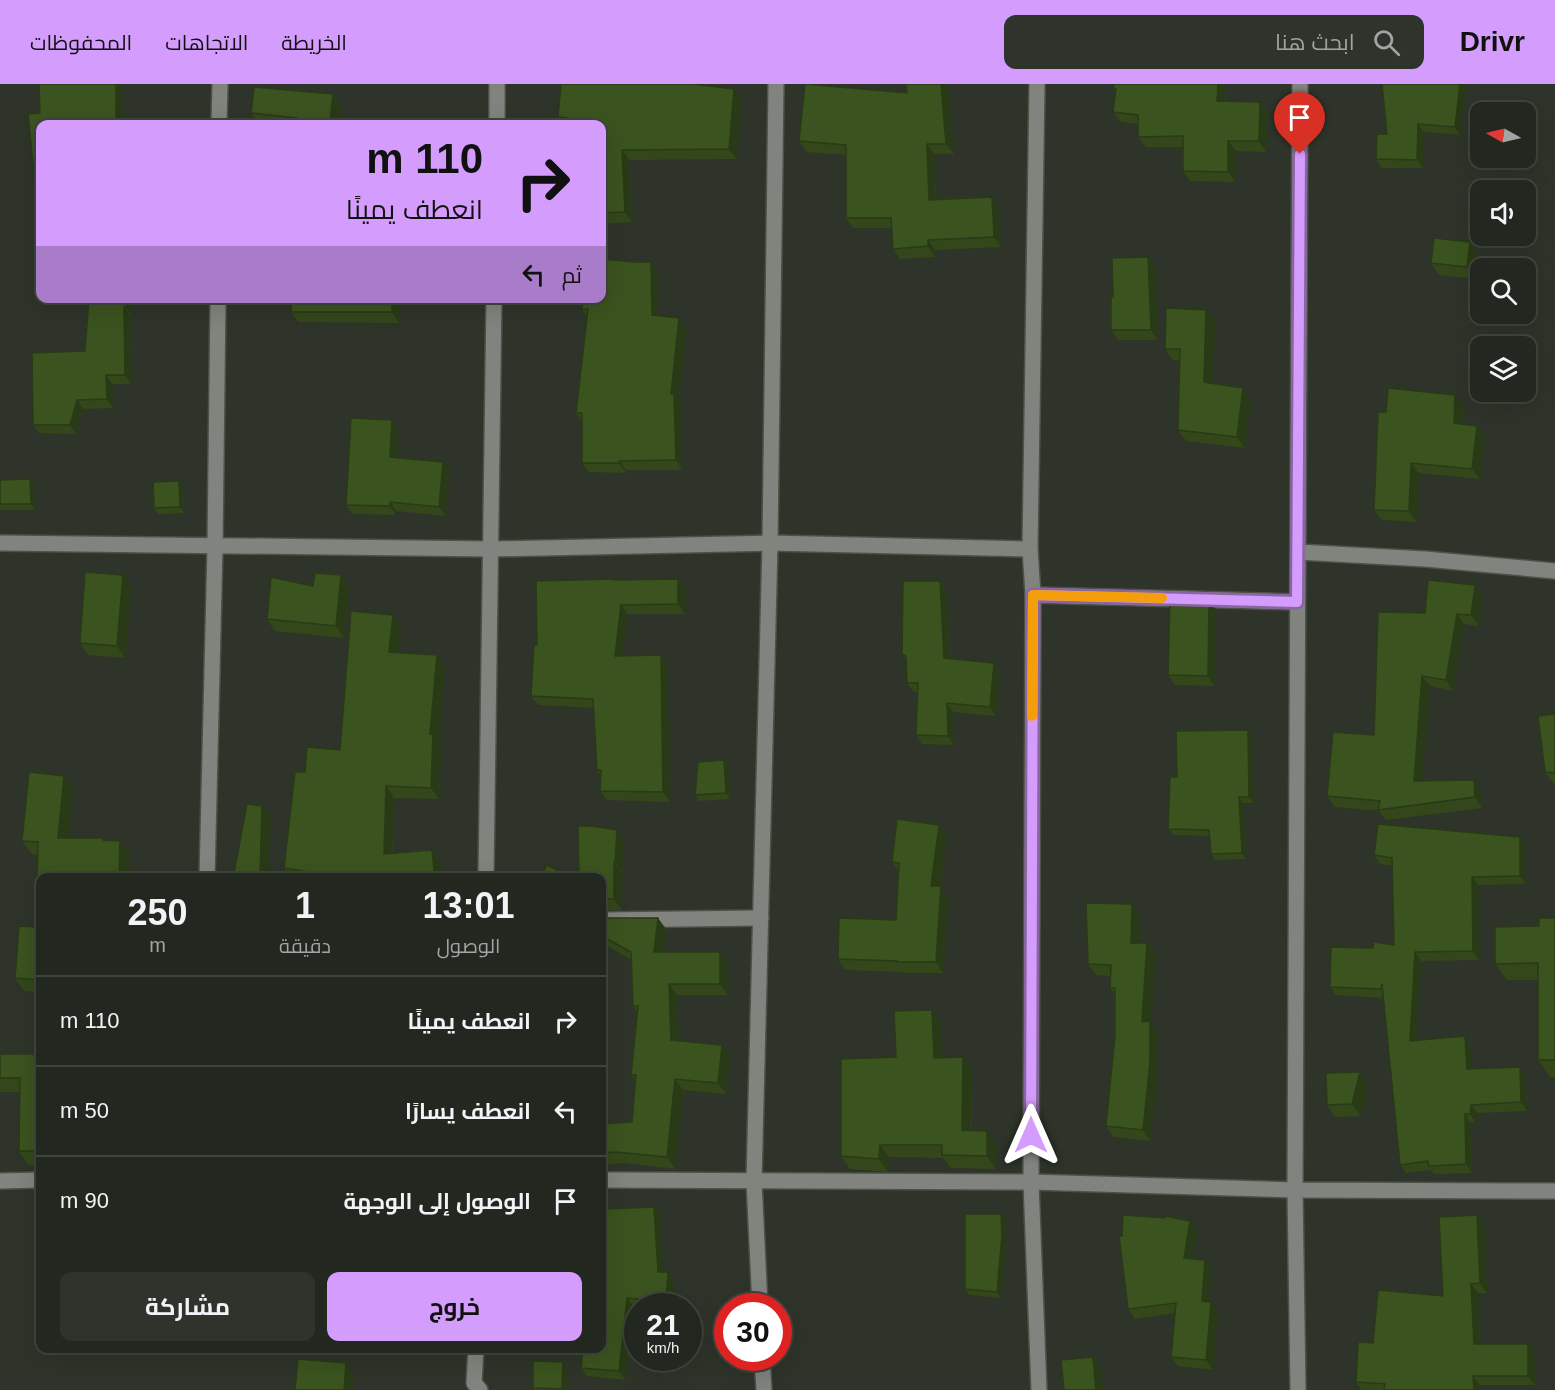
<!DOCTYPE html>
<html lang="ar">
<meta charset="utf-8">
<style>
body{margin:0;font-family:Helvetica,Cairo,sans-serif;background:#2e332c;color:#f1f3f6;direction:rtl;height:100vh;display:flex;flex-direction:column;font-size:22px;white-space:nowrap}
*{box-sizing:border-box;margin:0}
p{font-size:20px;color:#a2a5a4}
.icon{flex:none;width:33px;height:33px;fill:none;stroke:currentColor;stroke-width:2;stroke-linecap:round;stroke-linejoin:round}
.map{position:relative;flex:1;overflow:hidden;direction:ltr}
.drawer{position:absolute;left:36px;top:789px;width:570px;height:480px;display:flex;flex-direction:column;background:#22271f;border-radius:12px;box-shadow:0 6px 24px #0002,0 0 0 2px #3f443d;direction:rtl}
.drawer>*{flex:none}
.top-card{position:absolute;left:36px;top:36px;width:570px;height:183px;border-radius:12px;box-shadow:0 6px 24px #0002,0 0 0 2px #3f443d;direction:rtl;background:#d49cfc;color:#111;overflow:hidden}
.needle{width:39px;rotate:278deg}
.controls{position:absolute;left:1470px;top:18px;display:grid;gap:12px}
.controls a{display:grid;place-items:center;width:66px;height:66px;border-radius:12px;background:#22271f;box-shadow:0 6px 24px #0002,0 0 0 2px #3f443d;font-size:30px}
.speed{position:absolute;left:624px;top:1209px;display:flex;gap:12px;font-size:30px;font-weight:700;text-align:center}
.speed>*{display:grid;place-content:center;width:78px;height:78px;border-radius:50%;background:#22271f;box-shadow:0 6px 24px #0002,0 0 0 2px #3f443d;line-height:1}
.speed small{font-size:15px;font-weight:400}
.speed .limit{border:9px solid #d22;background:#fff;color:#111}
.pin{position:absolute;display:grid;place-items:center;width:51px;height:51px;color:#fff;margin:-62px -26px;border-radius:50% 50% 50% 0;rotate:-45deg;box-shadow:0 0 6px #0007}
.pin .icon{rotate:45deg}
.me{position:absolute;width:66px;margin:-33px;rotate:0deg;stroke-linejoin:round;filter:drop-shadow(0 0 4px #0008)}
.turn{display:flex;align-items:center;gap:21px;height:126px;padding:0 24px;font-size:27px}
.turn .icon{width:78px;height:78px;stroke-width:2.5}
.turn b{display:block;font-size:42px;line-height:51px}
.then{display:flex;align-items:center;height:57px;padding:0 24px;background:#0003;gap:12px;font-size:22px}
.eta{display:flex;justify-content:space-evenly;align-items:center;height:102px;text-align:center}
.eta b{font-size:36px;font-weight:700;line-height:42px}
.primary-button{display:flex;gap:12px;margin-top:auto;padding:12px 24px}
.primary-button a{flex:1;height:69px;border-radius:12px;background:#d49cfc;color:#111;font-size:24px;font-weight:700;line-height:69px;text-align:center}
.primary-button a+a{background:#2e332c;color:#f1f3f6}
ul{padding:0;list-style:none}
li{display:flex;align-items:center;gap:18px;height:90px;padding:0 24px;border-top:2px solid #3f443d}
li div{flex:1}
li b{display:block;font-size:22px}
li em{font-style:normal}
header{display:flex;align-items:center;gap:36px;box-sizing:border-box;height:84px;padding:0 30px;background:#d49cfc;color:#111}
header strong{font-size:28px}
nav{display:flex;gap:33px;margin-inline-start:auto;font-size:21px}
.search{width:420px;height:54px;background:#2e332c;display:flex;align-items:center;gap:15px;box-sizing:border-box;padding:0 21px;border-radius:12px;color:#a2a5a4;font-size:22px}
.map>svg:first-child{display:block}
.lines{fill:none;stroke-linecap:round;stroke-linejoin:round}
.minor-casing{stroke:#4d5248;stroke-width:18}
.minor{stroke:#80837e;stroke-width:15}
.wall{fill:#33471b}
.shaded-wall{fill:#293a16}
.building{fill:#3b531f;stroke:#293a16;stroke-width:1.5}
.route-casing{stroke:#8a65a4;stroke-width:15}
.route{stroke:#d49cfc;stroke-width:10}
.slow{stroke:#f59e0b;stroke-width:10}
</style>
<header>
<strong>Drivr</strong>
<div class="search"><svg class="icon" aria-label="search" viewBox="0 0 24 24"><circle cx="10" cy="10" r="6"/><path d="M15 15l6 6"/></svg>ابحث هنا</div>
<nav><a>الخريطة</a><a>الاتجاهات</a><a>المحفوظات</a></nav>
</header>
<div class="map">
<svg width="1555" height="1306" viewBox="0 0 1555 1306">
<rect width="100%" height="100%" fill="#2e3429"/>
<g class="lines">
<defs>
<g id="minor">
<path d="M1037 0 1030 465 1033 511 1031 1098 1039 1306"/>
<path d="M219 40 220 0"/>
<path d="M497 40V0"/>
<path d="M0 459 491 465 770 459 1030 465"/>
<path d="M1298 468 1425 475 1555 487"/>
<path d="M1033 511 1297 518"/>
<path d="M207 794 215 463 218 214"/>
<path d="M486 794 494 214"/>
<path d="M602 836 761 834"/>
<path d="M602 1096 1031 1098 1295 1106 1555 1107"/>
<path d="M0 1097 40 1096"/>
<path d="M760 1222 754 1097 770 459 776 0"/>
<path d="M476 1264 474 1299 480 1306"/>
<path d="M762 1274 764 1306"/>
<path d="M1298 1306 1295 1106 1300 0"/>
</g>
</defs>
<use href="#minor" class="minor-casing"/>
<use href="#minor" class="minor"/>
</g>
<g class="wall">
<path d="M906 0H948L954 70H934L936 115 992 113 999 123 1001 163 935 166V173L900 175 893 165 892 144H853L846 134V71L806 68 799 57 907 9Z"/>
<path d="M1114 0H1225V17L1260 18 1267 28 1266 68 1236 67 1235 98 1190 97 1183 87V63H1146L1138 53V40L1121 38 1113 28 1116 8 1113 5Z"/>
<path d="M1466 0 1460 51 1424 48 1423 84H1382L1376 75 1387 50Z"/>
<path d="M742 15 736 75 629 76 632 138 602 140V40H563L558 33Z"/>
<path d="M341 22 339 40H259L251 29Z"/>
<path d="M1470 158 1478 170 1475 195 1439 191 1431 179Z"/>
<path d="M1148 173 1155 183 1158 256H1118L1111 246 1113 213Z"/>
<path d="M658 188V232L686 244 678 317 681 320 682 386H626V389L589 388 582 379V338L576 329 587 233 582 226Z"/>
<path d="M89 214H132V232H130L131 300H112L113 324 83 325 76 350 39 349 33 341 85 267Z"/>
<path d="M399 214V239L298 238 291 228Z"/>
<path d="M1215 237 1212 299 1251 315 1245 364 1186 357 1178 346 1180 277 1173 276 1165 265Z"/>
<path d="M1463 322 1462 340 1477 342 1484 352 1480 395 1419 389 1417 438 1382 436 1374 426 1386 328Z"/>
<path d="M398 345 396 373 450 387 445 432 396 427V431L352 430 346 421Z"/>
<path d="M30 395 34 401 35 426H0V396Z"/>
<path d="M183 403 184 429 158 430 154 424Z"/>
<path d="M614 495 615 496 678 495 685 504V530H627L623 572 661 571 667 580 670 718 607 716 600 707 601 691 597 686 594 624 538 621 531 612 537 561Z"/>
<path d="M940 497 946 506 950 575 994 579 1000 588 996 632 953 628 954 661 922 660 916 651 917 608H914L907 599V577L902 570Z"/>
<path d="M1475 501 1482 511 1479 542 1464 540 1453 607 1430 602 1422 697 1474 696 1481 706 1482 724 1386 736 1379 727 1335 723 1327 712 1374 651 1425 529Z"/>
<path d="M313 502 349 503 344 554 275 547 267 535Z"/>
<path d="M131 503 125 574 88 571 80 559Z"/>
<path d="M1209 516 1216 526 1214 602 1175 601 1168 591Z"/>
<path d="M401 543 398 568 445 583 439 658 441 662 439 715 394 714 393 769 440 778 442 794H291L284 784 340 666Z"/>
<path d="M1555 630V700H1554L1545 688Z"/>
<path d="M1248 646 1252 652 1253 719H1243L1246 775 1215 776 1211 770 1209 752 1173 751 1168 745 1177 693Z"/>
<path d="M724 676 728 682 730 715 699 717 695 711Z"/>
<path d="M64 692 73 705 68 754 120 757 129 770V794H40V908L24 907 15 894 36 843 37 771 32 770 22 757Z"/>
<path d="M617 746 624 757 623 789H622V826H602V794Z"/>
<path d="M947 752 940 802H941L948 813 943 889H905L904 888 845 886 838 875 896 836 899 788 892 778Z"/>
<path d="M1520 753 1526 762V800L1478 801 1479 876 1421 877 1416 956 1465 952 1470 961 1472 985 1525 991 1527 1027 1477 1029 1476 1039 1470 1038 1472 1089 1434 1090 1431 1086 1406 1089 1400 1081 1383 914 1336 911 1330 903 1373 864 1394 861 1393 782 1380 780 1374 771Z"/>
<path d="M1140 832 1139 859H1147L1155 870 1151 939 1158 949V988L1150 1057 1113 1053 1106 1042 1115 951V911L1110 904 1111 892 1096 891 1088 880Z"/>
<path d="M602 834 666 845 663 868 728 879V911H677L679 957 722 961 730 972 726 1010 683 1006 675 1085 624 1079 602 1081V1040L632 1038 636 997 631 991 637 928 633 922 632 876 602 859Z"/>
<path d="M1555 834V993H1550L1538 976V896H1507L1495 880 1539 842Z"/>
<path d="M941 939 942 974 972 986V1046L996 1059V1085L951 1084 943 1074 889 1073 888 1088 850 1085 841 1072 896 973Z"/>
<path d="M0 970 40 972V1081H28L19 1067 20 1008H0Z"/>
<path d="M1368 1000 1361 1032 1335 1033 1327 1021Z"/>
<path d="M654 1123 660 1131 663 1188 674 1197 672 1222H633L625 1296 587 1292 581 1284 605 1151Z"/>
<path d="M1477 1131 1484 1141 1487 1209H1478L1480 1260H1528L1534 1269 1535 1301H1480V1306H1361L1356 1298 1443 1212Z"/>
<path d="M1005 1136 1006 1157 1001 1214 969 1211 965 1205Z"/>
<path d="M1197 1147 1192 1175 1205 1176 1212 1186 1209 1217 1211 1218 1218 1227 1213 1286 1178 1282 1171 1273 1175 1229 1135 1235 1128 1225Z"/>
<path d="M567 1284V1306H534L533 1304Z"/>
</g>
<g class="shaded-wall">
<path d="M116 0H122L123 40H116Z"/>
<path d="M941 0H948L954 70 946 60Z"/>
<path d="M1218 0H1225L1224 28 1217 17Z"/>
<path d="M1460 0H1466L1460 51 1455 43Z"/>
<path d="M734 5 742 15 736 75 729 65Z"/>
<path d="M333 10 341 22 339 40H330Z"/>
<path d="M1260 18 1267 28 1266 68 1259 57Z"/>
<path d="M1418 40 1424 48 1423 84 1417 76Z"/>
<path d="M1228 57 1236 67 1235 98 1228 88Z"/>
<path d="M927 60 934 70 936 126 929 116Z"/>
<path d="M622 66 629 76 632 138 625 128Z"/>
<path d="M992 113 999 123 1001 163 994 153Z"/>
<path d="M928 156 935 166V173L928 162Z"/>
<path d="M1470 158 1478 170 1475 195 1467 183Z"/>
<path d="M1148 173 1155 183 1158 256 1151 246Z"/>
<path d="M651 178 658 188V241L652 231Z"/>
<path d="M126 214H132V232L126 224Z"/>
<path d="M392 214H399V239L392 228Z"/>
<path d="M124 223 130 232 131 300 125 291Z"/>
<path d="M1206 226 1215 237 1212 309 1204 298Z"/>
<path d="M679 234 686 244 678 317 681 320 682 386 676 376 671 310Z"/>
<path d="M106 291 112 300 113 324 107 315Z"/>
<path d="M1243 304 1251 315 1245 364 1237 353Z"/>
<path d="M1455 311 1463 322 1461 350 1454 339Z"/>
<path d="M77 316 83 325 76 350 70 341Z"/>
<path d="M392 336 398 345 396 382 390 373Z"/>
<path d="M1477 342 1484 352 1480 395 1472 385Z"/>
<path d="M619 377 626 386V389L619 379Z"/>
<path d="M443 378 450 387 445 432 439 423Z"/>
<path d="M1411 379 1419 389 1417 438 1409 427Z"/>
<path d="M30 395 34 401 35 426 31 420Z"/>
<path d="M179 397 183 403 184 429 180 423Z"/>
<path d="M390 418 396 427V431L390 422Z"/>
<path d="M123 491 131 503 125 574 117 562Z"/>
<path d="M341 491 349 503 344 554 336 542Z"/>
<path d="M678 495 685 504V530L678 520Z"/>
<path d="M940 497 946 506 950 583 944 574Z"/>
<path d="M1475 501 1482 511 1479 542 1471 531Z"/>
<path d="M1209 516 1216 526 1214 602 1208 592Z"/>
<path d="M621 521 627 530 622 581 615 572Z"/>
<path d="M1457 530 1464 540 1453 607 1446 596Z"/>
<path d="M393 531 401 543 397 579 389 568Z"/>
<path d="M437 571 445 583 439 658 441 662 439 715 431 704 430 650Z"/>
<path d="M661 571 667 580 670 718 663 708Z"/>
<path d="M994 579 1000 588 996 632 990 623Z"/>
<path d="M1422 592 1430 602 1421 707 1414 697Z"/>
<path d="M947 619 953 628 954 661 948 652Z"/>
<path d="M1248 646 1252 652 1253 719 1249 713Z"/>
<path d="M724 676 728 682 730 715 726 709Z"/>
<path d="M64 692 73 705 67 767 58 754Z"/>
<path d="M1474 696 1481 706 1482 724 1475 713Z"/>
<path d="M386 702 394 714 392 782 384 770Z"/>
<path d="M1239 713 1243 719 1246 775 1242 769Z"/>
<path d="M262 722 271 734 268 794H260Z"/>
<path d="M939 741 947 752 938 813 931 802Z"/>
<path d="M617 746 624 757 623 789 615 778Z"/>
<path d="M1520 753 1526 762V800L1520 792Z"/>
<path d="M120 757 129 770V794H119Z"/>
<path d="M432 766 440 778 442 794H435Z"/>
<path d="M614 778 622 789V826L614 815Z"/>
<path d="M1472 793 1478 801 1479 876 1473 867Z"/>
<path d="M941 802 948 813 943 889 936 878Z"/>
<path d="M1132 820 1140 832 1139 870 1131 859Z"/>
<path d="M658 834 666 845 662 879 654 868Z"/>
<path d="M1147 859 1155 870 1151 939 1158 949V988L1150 1057 1143 1046 1142 938Z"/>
<path d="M720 868 728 879V911L720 900Z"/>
<path d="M1415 868 1421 877 1416 965 1410 957Z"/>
<path d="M669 900 677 911 679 967 671 956Z"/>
<path d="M932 926 941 939 943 987 934 974Z"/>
<path d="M1465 952 1470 961 1473 994 1467 985Z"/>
<path d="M722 961 730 972 726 1010 718 999Z"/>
<path d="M963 973 972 986 971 1059 962 1046Z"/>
<path d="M1520 983 1525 991 1527 1027 1521 1018Z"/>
<path d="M1360 988 1368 1000 1361 1032 1352 1020Z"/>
<path d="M675 995 683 1006 675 1085 667 1073Z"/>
<path d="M1471 1021 1477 1029 1476 1039 1470 1030Z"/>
<path d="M1465 1030 1470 1038 1472 1089 1466 1080Z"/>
<path d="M987 1047 996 1059V1085L987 1072Z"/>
<path d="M880 1061 889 1073 888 1088 879 1075Z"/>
<path d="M654 1123 660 1131 664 1196 658 1188Z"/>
<path d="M1001 1130 1005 1136 1006 1157 1001 1214 997 1208Z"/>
<path d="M1477 1131 1484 1141 1487 1209 1480 1199Z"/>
<path d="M1190 1137 1197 1147 1191 1184 1184 1174Z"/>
<path d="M1205 1176 1212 1186 1208 1226 1202 1217Z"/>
<path d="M668 1188 674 1197 672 1222H669L666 1218Z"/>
<path d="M1471 1200 1478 1209 1480 1269 1474 1260Z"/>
<path d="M627 1214 633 1222 625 1296 619 1287Z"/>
<path d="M1211 1218 1218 1227 1213 1286 1206 1276Z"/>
<path d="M1528 1260 1534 1269 1535 1301 1528 1292Z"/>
<path d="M1093 1273 1101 1285 1103 1306H1096Z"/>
<path d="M563 1278 567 1284V1306H563L562 1305Z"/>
<path d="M346 1279 354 1291 353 1306H344Z"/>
<path d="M1473 1292 1480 1301V1306H1474Z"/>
</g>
<g class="building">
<path d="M39 0H116V40H40V129H38L28 30 40 29Z"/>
<path d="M561 0H693L734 5 729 65 622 66 625 128 602 129V40H591V37L558 33Z"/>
<path d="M805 0 907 9 906 0H941L946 60H927L929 116 992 113 994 153 928 156V162L893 165 891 134H846V61L799 57Z"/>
<path d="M1114 0H1218L1217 17 1260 18 1259 57H1228V88L1183 87V52L1138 53V31L1113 28 1116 5H1113Z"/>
<path d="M1382 0H1460L1455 43 1418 40 1417 76 1376 75 1377 50H1387Z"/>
<path d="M254 3 333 10 330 40H296L297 34 251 29Z"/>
<path d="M1434 154 1470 158 1467 183 1431 179Z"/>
<path d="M1148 173 1151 246H1111V212L1113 213 1112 174Z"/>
<path d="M602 175 635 178H651L652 231 679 234 671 310H674L676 376 619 377V379H582V329H576L588 225 582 226 583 214H602Z"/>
<path d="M89 214H126V224L124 223 125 291H106L107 315 77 316 70 341H33L32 269 85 267Z"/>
<path d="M292 214H392V228H291Z"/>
<path d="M1166 224 1206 226 1204 298 1243 304 1237 353 1178 346 1180 265H1165Z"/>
<path d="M1388 304 1455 311 1454 339 1477 342 1472 385 1411 379 1409 427 1374 426 1378 328H1386Z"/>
<path d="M351 334 392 336 390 373 443 378 439 423 390 418V422L346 421Z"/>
<path d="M30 395 31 420H0V396Z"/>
<path d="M179 397 180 423 154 424 153 398Z"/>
<path d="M85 488 123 491 117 562 80 559Z"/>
<path d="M315 489 341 491 336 542 267 535 271 493 313 502Z"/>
<path d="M614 495V496L678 495V520L621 521 615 572 661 571 663 708 600 707 601 686H597L593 615 531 612 534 561H537L536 497Z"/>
<path d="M1428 496 1475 501 1471 531 1457 530 1446 596 1422 592 1414 697 1474 696 1475 713 1378 726 1380 717 1327 712 1333 648 1374 651 1378 528 1425 529Z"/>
<path d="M903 497H940L944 574 994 579 990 623 947 619 948 652 916 651 918 599H907L906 572 902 570Z"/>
<path d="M1170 515 1209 516 1208 592 1168 591Z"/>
<path d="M351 527 393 531 389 568 437 571 430 650H433L431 704 386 702 384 770 432 766 435 794H308V788L284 784 295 688H305L307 663 340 666Z"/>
<path d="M1555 630V689L1545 688 1538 632Z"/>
<path d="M1248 646 1249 713H1239L1242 769 1211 770 1209 746 1168 745 1170 693H1177L1176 647Z"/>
<path d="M724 676 726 709 695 711 698 678Z"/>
<path d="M29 688 64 692 58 754H103V756L120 757 119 794H40V896L15 894 19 842 36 843 38 758 22 757Z"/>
<path d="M247 720 262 722 260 794H233Z"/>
<path d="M897 735 939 741 931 802H941L936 878H897V877L838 875 839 834 896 836 899 779 892 778Z"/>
<path d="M1378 740 1520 753V792L1472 793 1473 867 1415 868 1410 957 1465 952 1467 985 1520 983 1521 1018 1471 1021 1470 1030H1465L1466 1080 1429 1082 1428 1077 1400 1081 1382 900 1381 905 1330 903 1331 863 1373 864 1374 858 1394 861 1392 774 1374 771Z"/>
<path d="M578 742H592L617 746 615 778H614V815H602V794H579Z"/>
<path d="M547 781 571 794H540Z"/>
<path d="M1086 819 1132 820 1131 859H1147L1142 938 1150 937V977L1143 1046 1106 1042 1115 951V904H1110L1111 881 1088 880Z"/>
<path d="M602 834H658L654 868H720V900H669L671 956 722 961 718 999 675 995 667 1073 616 1068 602 1069V1040L632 1038 636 991H631L638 922H633L631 868 602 852Z"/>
<path d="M1539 834H1555V976H1538V879L1495 880V843L1539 842Z"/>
<path d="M932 926 934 974 963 973 962 1046 987 1047V1072L942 1071V1061H880L879 1075 841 1072V975L896 973 894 927Z"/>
<path d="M0 970H34V972H40V1067H19L20 994H0Z"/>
<path d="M1360 988 1352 1020 1327 1021 1326 989Z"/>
<path d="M654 1123 658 1188H668L666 1218 627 1214 619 1287 581 1284 583 1264H602V1150L605 1151V1125Z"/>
<path d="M965 1130H1001L1002 1151 997 1208 965 1205Z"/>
<path d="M1123 1131 1165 1134V1132L1190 1137 1184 1174 1205 1176 1202 1217 1211 1218 1206 1276 1171 1273 1176 1219 1128 1225 1119 1152H1122Z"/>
<path d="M1477 1131 1480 1199 1471 1200 1474 1260H1528V1292H1473L1474 1306H1384L1385 1300 1356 1298 1358 1258 1373 1259 1378 1206 1443 1212 1439 1133Z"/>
<path d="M1093 1273 1096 1306H1064L1061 1276Z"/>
<path d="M298 1275 346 1279 344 1306H295Z"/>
<path d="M533 1277 563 1278 562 1305 533 1304Z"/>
</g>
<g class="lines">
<defs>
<path id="route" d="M1031 1051 1033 511 1297 518 1300 70"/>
</defs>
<use href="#route" class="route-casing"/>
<use href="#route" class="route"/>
<path class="slow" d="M1032 632 1033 511 1162 514"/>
</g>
</svg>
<div class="controls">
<a><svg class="needle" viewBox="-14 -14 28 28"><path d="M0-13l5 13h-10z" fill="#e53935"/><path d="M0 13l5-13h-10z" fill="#a2a5a4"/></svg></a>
<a><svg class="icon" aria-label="sound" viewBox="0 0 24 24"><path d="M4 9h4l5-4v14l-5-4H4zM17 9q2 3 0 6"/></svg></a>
<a><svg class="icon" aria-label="search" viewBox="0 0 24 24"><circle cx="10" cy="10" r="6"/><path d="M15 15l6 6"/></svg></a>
<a><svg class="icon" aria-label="layers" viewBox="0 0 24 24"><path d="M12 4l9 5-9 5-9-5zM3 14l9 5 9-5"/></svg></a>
</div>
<div class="speed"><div>21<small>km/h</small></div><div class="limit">30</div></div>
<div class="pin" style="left:1300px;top:70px;background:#d93025"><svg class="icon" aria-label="arrive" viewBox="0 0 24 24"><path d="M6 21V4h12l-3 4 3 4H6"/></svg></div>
<svg class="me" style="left:1031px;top:1051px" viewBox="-20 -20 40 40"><path d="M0-17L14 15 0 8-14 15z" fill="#d49cfc" stroke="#fff" stroke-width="4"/></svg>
<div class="top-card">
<div class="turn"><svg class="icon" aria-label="right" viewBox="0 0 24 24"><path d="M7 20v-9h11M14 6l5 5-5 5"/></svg><div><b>110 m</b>انعطف يمينًا</div></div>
<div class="then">ثم<svg class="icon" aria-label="left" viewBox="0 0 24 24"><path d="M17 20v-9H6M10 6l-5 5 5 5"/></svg></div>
</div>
<section class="drawer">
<div class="eta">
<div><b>13:01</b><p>الوصول</p></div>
<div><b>1</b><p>دقيقة</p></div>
<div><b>250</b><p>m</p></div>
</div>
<ul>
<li><svg class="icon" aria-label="right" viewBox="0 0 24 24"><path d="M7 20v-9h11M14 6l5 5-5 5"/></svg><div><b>انعطف يمينًا</b></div><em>110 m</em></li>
<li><svg class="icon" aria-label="left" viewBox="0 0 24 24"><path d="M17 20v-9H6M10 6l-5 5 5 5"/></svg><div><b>انعطف يسارًا</b></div><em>50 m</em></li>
<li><svg class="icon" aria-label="arrive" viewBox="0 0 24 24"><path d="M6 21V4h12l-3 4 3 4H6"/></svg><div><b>الوصول إلى الوجهة</b></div><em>90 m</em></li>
</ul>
<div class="primary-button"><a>خروج</a><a>مشاركة</a></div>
</section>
</div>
